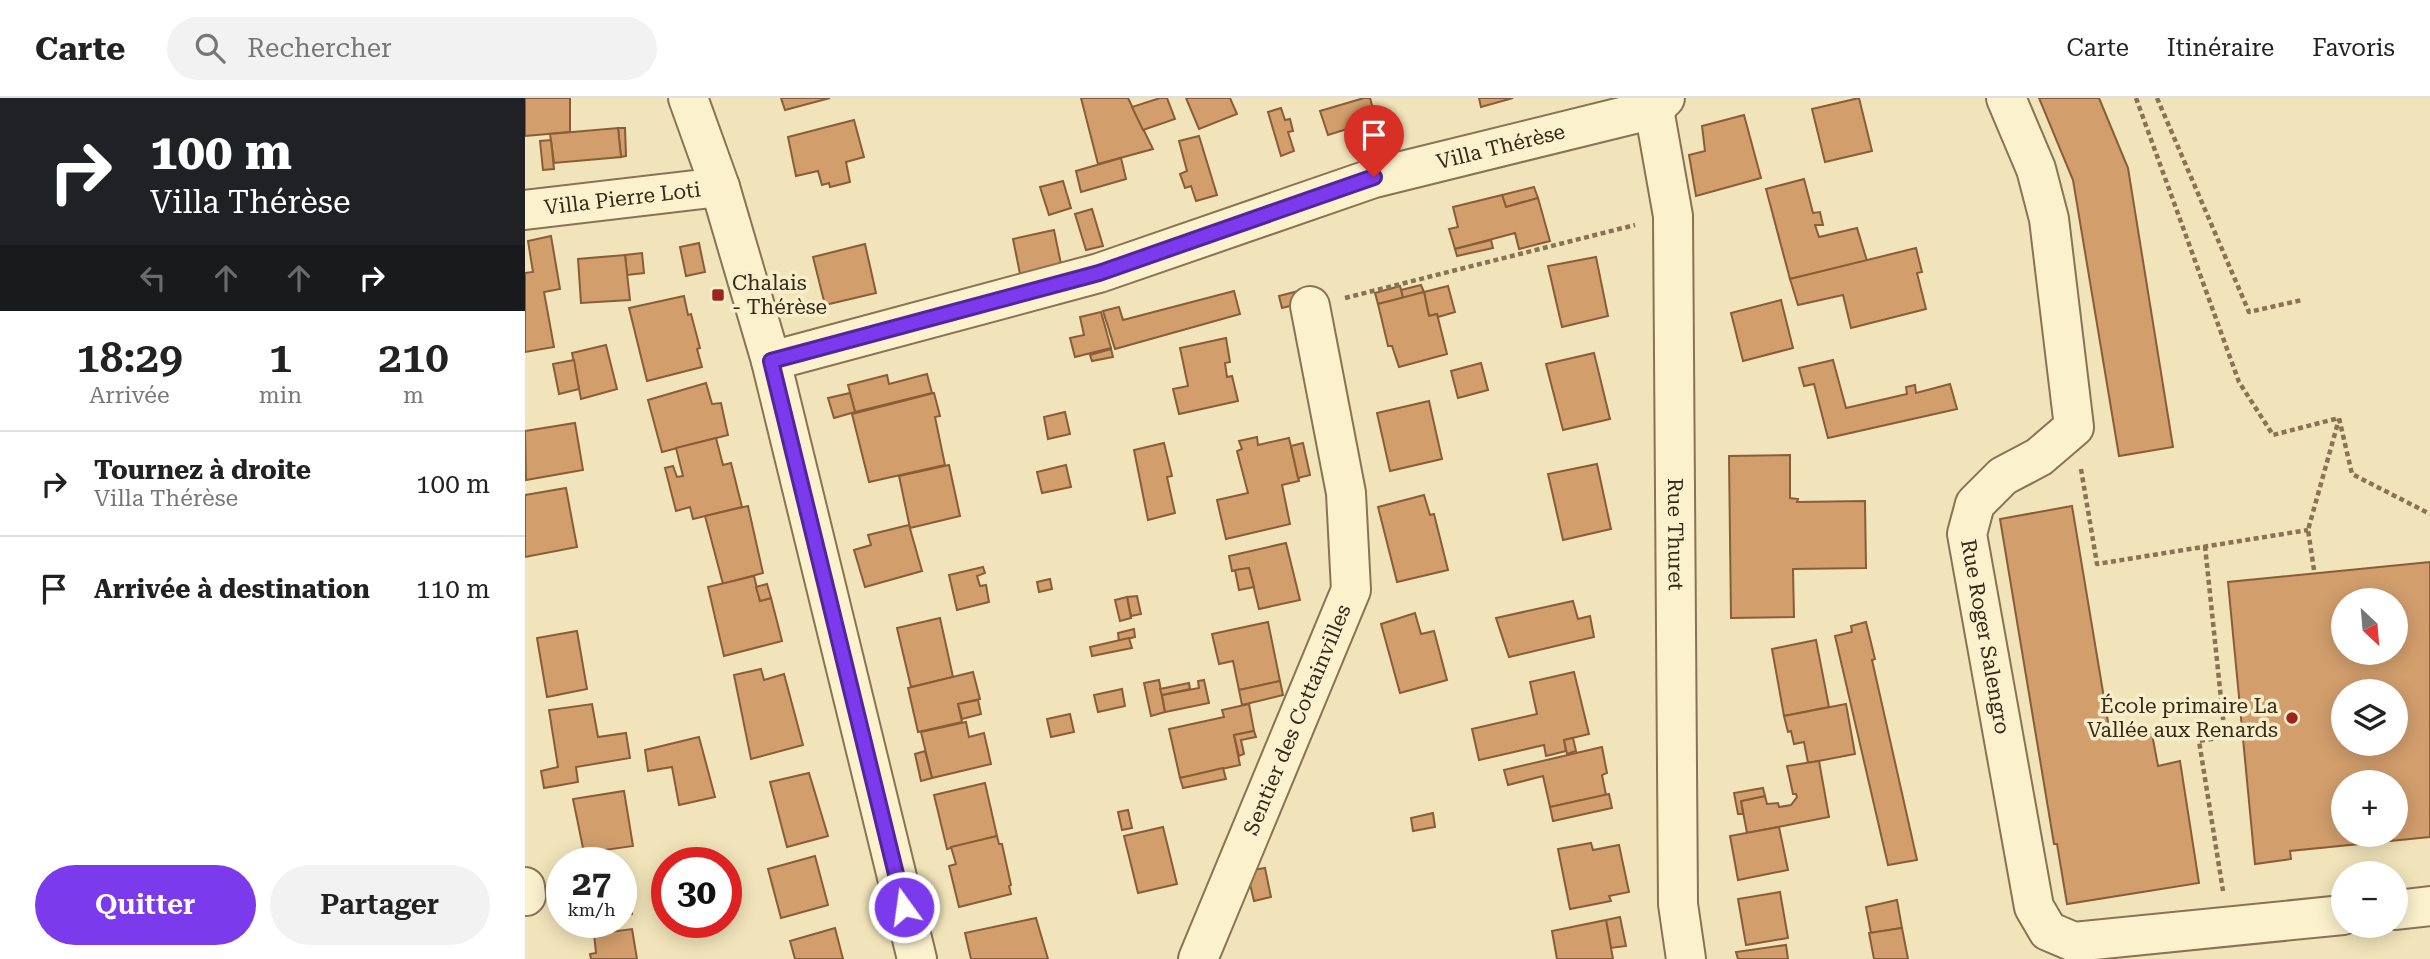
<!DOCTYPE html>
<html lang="fr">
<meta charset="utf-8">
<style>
body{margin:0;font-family:"Roboto Serif",serif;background:#f2f2f2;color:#222;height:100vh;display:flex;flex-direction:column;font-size:26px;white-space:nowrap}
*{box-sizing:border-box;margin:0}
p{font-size:23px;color:#767676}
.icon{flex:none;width:38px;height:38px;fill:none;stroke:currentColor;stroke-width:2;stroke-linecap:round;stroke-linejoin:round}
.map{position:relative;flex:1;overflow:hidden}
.panel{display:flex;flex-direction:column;background:#fff;width:525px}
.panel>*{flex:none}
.top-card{background:#202124;color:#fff;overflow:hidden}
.needle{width:46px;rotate:154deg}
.fabs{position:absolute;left:1806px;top:490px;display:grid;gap:14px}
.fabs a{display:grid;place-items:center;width:77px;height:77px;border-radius:50%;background:#fff;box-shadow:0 4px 18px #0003;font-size:35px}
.speed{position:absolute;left:21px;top:749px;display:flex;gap:14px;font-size:35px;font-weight:700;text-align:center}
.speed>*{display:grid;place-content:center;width:91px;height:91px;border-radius:50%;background:#fff;box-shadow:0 4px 18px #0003;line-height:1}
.speed small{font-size:18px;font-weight:400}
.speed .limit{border:10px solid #d22;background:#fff;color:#111}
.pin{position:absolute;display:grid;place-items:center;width:60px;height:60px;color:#fff;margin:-72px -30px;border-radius:50% 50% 50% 0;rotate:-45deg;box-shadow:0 0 7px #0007}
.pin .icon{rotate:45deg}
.me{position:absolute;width:77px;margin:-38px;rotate:346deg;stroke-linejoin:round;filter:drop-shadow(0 0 5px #0008)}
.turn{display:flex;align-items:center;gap:24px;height:147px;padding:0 35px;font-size:32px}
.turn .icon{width:91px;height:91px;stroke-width:2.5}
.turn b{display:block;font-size:49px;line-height:60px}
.lanes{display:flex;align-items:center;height:66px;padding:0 35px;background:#0003;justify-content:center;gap:35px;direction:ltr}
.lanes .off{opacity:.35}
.eta{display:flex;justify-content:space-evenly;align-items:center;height:119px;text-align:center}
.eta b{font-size:42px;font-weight:600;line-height:49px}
.cta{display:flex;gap:14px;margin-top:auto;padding:14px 35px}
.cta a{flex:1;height:80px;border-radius:42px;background:#7c3aed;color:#fff;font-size:28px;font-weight:600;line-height:80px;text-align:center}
.cta a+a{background:#f2f2f2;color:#222}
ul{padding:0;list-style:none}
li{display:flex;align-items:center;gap:21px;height:105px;padding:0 35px;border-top:2px solid #e0e0e0}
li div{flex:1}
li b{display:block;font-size:26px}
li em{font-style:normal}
header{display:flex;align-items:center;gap:42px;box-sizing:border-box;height:98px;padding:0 35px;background:#fff;border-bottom:2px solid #e0e0e0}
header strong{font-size:33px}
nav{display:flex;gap:38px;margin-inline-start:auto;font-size:24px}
.search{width:490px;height:63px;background:#f2f2f2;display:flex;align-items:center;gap:18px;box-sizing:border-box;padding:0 24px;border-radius:38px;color:#767676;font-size:26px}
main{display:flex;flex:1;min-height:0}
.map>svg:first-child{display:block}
.building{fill:#d29e6c;stroke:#895d37;stroke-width:2;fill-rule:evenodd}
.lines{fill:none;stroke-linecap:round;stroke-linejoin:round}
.minor-casing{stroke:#887353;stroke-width:42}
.path{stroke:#887353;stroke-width:4.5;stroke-dasharray:5 3.5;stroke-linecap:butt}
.minor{stroke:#fbf1cd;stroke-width:38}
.route-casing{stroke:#51269a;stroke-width:18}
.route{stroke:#7c3aed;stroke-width:12}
.poi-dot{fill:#9c261f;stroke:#f8eeca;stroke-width:2.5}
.labels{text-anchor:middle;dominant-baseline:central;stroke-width:7;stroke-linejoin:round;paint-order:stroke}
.street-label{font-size:21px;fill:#362919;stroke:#f8eeca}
.poi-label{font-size:21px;fill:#362919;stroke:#f8eeca;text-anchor:start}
</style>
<header>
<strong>Carte</strong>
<div class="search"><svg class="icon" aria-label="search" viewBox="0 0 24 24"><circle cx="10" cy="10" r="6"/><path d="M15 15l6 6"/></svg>Rechercher</div>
<nav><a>Carte</a><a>Itinéraire</a><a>Favoris</a></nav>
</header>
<main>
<section class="panel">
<div class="top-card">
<div class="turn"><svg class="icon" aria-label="right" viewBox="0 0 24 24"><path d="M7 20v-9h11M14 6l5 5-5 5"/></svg><div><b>100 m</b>Villa Thérèse</div></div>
<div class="lanes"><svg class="icon off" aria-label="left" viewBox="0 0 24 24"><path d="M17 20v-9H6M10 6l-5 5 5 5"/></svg><svg class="icon off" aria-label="ahead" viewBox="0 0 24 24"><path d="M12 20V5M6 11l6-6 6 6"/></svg><svg class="icon off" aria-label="ahead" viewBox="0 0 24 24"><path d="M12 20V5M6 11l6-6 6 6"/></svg><svg class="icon" aria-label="right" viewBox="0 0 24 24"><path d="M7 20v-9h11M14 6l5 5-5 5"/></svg></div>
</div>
<div class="eta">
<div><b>18:29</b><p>Arrivée</p></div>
<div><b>1</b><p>min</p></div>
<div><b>210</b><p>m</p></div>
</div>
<ul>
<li><svg class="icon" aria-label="right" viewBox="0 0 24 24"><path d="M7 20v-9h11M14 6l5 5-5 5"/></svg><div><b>Tournez à droite</b><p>Villa Thérèse</p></div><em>100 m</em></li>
<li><svg class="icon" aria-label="arrive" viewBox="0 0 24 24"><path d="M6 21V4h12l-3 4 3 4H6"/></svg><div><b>Arrivée à destination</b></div><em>110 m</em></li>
</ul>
<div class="cta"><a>Quitter</a><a>Partager</a></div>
</section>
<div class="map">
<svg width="1905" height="861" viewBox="0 0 1905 861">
<rect width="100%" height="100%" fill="#f1e4ba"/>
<g class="building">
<path d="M0 0H45V34L0 38Z"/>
<path d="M256 0H305L260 12Z"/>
<path d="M556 0H603L628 51 573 66Z"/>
<path d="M635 0H642L650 21 618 32 607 9Z"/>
<path d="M661 0H705L712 16 674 31Z"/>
<path d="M839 0H845L851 22 803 37 795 13Z"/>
<path d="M954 0H988L956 9Z"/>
<path d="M1334 0 1347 53 1300 64 1287 11Z"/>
<path d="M1514 0H1574L1603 70 1648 349 1594 358 1548 82Z"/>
<path d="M756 10 760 22 765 21 768 33 763 34 769 53 756 58 743 14Z"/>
<path d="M1219 17 1236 80 1171 98 1164 57 1180 53 1177 28Z"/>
<path d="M329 22 339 59 321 64 325 84 305 89 304 85 297 87 293 73 271 78 263 39Z"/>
<path d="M93 30H100L101 58 96 59Z"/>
<path d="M93 30 96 59 29 65 25 36Z"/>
<path d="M674 38 692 97 671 103 666 88 660 90 655 76 662 73 654 43Z"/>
<path d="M26 42 29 71 18 72 15 43Z"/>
<path d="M596 60 601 81 556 94 551 73Z"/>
<path d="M1279 81 1288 115 1295 114 1298 127H1290L1294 139 1332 130 1342 163 1265 181 1241 91Z"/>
<path d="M538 83 546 110 524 117 515 89Z"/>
<path d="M1009 89 1013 100 981 109 977 97Z"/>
<path d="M977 97 981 109 1013 100 1025 143 994 151 990 135 930 151 924 131 933 129 928 109Z"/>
<path d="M567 111 578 148 561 152 550 116Z"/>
<path d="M529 132 537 171 496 181 488 141Z"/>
<path d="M26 138 35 191 19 194 29 249 0 254V175L8 174 3 143Z"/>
<path d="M966 142 968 150 932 158 930 151Z"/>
<path d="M174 145 180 174 161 178 155 149Z"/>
<path d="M340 146 351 195 300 207 288 159Z"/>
<path d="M1391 150 1397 174 1392 175 1401 211 1326 230 1318 197 1273 207 1265 181Z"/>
<path d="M117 155 119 175 102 177 100 157Z"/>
<path d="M100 157 105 202 56 205 53 161Z"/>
<path d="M1071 159 1083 218 1037 229 1023 168Z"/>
<path d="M896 187 899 194 878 200 876 192Z"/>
<path d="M875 188 878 200 853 206 850 195Z"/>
<path d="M923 188 930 214 913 219 912 216 904 218 899 194Z"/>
<path d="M785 190 781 204 757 210 754 198Z"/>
<path d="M709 193 715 216 590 251 578 213 594 209 598 222Z"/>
<path d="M899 194 904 218 912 216 922 256 874 269 867 248H863L853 206Z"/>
<path d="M159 198 163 217 166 216 175 250 172 251 177 269 122 283 104 210Z"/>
<path d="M1256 202 1268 250 1218 263 1206 215Z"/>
<path d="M576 214 586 250 550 259 545 240 559 237 555 219Z"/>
<path d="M701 240 705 264 700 265 702 279 707 278 713 303 654 316 648 291 663 288 655 250Z"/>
<path d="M81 247 92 291 56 301 47 255Z"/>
<path d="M586 251 588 259 567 263 565 257Z"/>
<path d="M1069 255 1085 321 1038 332 1021 266Z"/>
<path d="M49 262 54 291 34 296 28 266Z"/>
<path d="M1308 262 1321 310 1382 296 1381 289 1390 287 1391 295 1425 286 1432 311 1303 340 1289 286 1279 288 1274 270Z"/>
<path d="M956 265 963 292 933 300 926 273Z"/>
<path d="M402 276 407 295 330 314 323 287 362 277 364 286Z"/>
<path d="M181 285 187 306 196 305 203 337 137 354 123 302Z"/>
<path d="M325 295 330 314 309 320 303 300Z"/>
<path d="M409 295 415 318 410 319 420 367 344 384 327 316Z"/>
<path d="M904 303 917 361 865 373 852 315Z"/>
<path d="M540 314 545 336 523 341 519 319Z"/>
<path d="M50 325 58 372 1 382 0 333Z"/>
<path d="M732 339 733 347 764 340 774 383 757 387 765 426 701 441 692 402 723 395 712 353 717 351 714 343Z"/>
<path d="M191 340 198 367 206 365 217 409 168 421 165 409 151 413 140 370 148 368 152 379 158 378 151 350Z"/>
<path d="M639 345 647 378 642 379 650 415 623 422 609 352Z"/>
<path d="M778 345 785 377 773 380 766 348Z"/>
<path d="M1265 357V400L1273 401 1272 404 1340 403 1341 470 1268 471 1269 519 1206 520 1204 358Z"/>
<path d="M1072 366 1086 431 1038 442 1023 376Z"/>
<path d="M424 367 435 418 385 430 374 378Z"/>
<path d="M541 367 546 389 517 395 512 374Z"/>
<path d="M41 390 52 449 0 459V397Z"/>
<path d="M899 397 905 417 909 416 923 472 872 484 853 409Z"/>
<path d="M223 408 238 475 198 486 180 418Z"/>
<path d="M1547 408 1586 642 1627 636 1633 668 1655 663 1674 785 1542 806 1532 746H1529L1475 421Z"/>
<path d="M384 427 397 473 340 489 329 452 346 447 343 437Z"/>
<path d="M761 445 775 502 734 511 724 470 707 473 704 458Z"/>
<path d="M1905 464V739L1765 753 1766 761 1730 766 1703 484ZM1818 502H1871V555H1818ZM1818 593H1871V646H1818ZM1818 684H1871V737H1818Z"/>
<path d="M458 469 460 475 452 478 455 488 461 487 464 504 432 512 424 477Z"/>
<path d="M724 470 729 489 714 492 710 472Z"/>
<path d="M229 478 235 503 246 500 257 543 199 558 183 489Z"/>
<path d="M525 481 527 491 514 494 512 484Z"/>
<path d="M242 486 246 500 235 503 231 489Z"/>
<path d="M612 498 616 516 606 518 602 499Z"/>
<path d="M602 499 606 520 595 523 590 502Z"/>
<path d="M1048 503 1053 521 1065 518 1069 539 984 559 971 520Z"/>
<path d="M890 515 896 536 909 533 922 582 875 595 856 526Z"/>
<path d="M415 520 428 579 386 589 372 530Z"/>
<path d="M743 524 755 583 714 592 708 563 694 566 687 536Z"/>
<path d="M1341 524 1350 561 1347 562 1392 762 1363 767 1310 538 1327 534 1326 528Z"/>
<path d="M609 531 610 539 594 543 593 535Z"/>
<path d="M52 533 62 591 22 599 12 540Z"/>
<path d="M604 540 607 550 567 558 565 549Z"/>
<path d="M1291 542 1304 609 1259 618 1247 551Z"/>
<path d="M236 571 239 582 259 576 278 647 226 661 209 577Z"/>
<path d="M448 574 455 601 433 606 437 624 393 634 383 590Z"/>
<path d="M1049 574 1064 636 1039 642 1041 653 1021 658 1019 647 954 662 947 631 1012 616 1005 584Z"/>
<path d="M634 582 640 614 626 618 619 585Z"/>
<path d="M679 582 684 605 640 614 637 597 674 590 673 583Z"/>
<path d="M755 583 758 597 717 607 714 592Z"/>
<path d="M664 585 665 591 637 597 635 591Z"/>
<path d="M597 591 600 608 573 614 569 597Z"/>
<path d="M453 602 456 616 437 621 433 606Z"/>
<path d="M67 606 73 639 101 635 105 660 51 669 53 684 19 690 16 673 33 669 24 612Z"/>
<path d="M724 606 729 633 709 637 715 667 655 680 644 631 699 619 697 612Z"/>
<path d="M1321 606 1330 656 1283 665 1279 644 1269 646 1266 633 1263 634 1259 618Z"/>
<path d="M545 616 549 634 526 639 522 621Z"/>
<path d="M441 624 444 639 459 635 466 666 407 680 396 634Z"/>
<path d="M729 633 731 639 716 642 719 656 714 658 709 637Z"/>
<path d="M174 639 190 699 154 707 147 669 123 673 120 652Z"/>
<path d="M1048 640 1051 653 1042 656 1039 642Z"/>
<path d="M1077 649 1082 675 1077 677 1081 697 1025 709 1018 678 983 687 979 672Z"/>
<path d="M400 653 407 680 396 683 390 656Z"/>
<path d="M1294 663 1304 719 1222 735 1216 703 1240 698 1242 706 1253 705 1254 709 1266 707 1272 699 1271 696H1268L1262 668Z"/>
<path d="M698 670 701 681 658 690 655 680Z"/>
<path d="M284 675 303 738 262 749 245 684Z"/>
<path d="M460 685 472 738 422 751 409 697Z"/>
<path d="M1238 690 1240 698 1216 703 1218 716H1213L1209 695Z"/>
<path d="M99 693 108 748 59 755 48 701Z"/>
<path d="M1084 696 1087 710 1028 723 1025 709Z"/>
<path d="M603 712 607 730 597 732 593 714Z"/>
<path d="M908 715 910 729 888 733 886 720Z"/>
<path d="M638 729 652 786 613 795 599 738Z"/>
<path d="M1254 729 1263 772 1213 782 1205 738Z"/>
<path d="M472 738 474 746H477L486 787 484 788 486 796 434 809 424 768 431 766 426 749Z"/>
<path d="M1066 745 1068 752 1094 747 1104 794 1084 798 1086 803 1045 811 1033 751Z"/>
<path d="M290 758 303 807 256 820 243 771Z"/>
<path d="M96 765H99L107 816 96 817Z"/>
<path d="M740 770 746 799 729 803 722 773Z"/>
<path d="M1255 794 1263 840 1221 847 1213 801Z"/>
<path d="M1372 802 1377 830 1346 835 1341 809Z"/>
<path d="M1095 819 1101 848 1086 850 1081 822Z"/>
<path d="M511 820 523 861H446L440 835Z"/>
<path d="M1081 822 1088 861H1032L1027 833Z"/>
<path d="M310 830 318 861H270L265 843Z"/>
<path d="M1377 830 1383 861H1349L1344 835Z"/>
<path d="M107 831 112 861H66L65 856 71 855 69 836Z"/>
<path d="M1261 847 1263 861H1213L1211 854Z"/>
</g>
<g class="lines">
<defs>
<g id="minor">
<path d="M163 0 195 89 246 263 392 861"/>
<path id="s1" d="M1481 0 1511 71 1524 121 1549 329 1514 359 1478 378 1450 406 1442 436 1509 809 1523 833 1549 844 1818 817"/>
<path id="s2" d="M1129 11 1148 118 1153 806 1161 861"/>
<path id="s3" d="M0 112 195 89"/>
<path id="s4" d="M246 263 574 175 849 80 1129 11 1140 0"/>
<path d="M0 789 1 798"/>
<path d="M1871 812 1905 808"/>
<path id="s5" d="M673 861 826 492 821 395 785 208"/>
</g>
</defs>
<use href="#minor" class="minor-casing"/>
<g class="path">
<path d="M1611 0 1714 284 1748 337 1814 320 1827 376 1905 416"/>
<path d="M1632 0 1724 214 1777 202"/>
<path d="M820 200 1110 127"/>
<path d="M1556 371 1572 466 1783 432"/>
<path d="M1680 448 1700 639 1674 643 1698 793"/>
<path d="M1789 472 1783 432 1814 321"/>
</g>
<use href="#minor" class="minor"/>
</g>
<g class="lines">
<defs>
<path id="route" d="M379 809 246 263 574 175 849 79"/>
</defs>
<use href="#route" class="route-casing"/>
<use href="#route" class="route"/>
</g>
<g class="poi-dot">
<rect x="186" y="190" width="14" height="14" rx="3.5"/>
<circle cx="1767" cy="620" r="7"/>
</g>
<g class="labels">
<g class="street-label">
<text stroke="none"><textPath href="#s4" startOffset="761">Villa Thérèse</textPath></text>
<text stroke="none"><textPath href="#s3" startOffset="98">Villa Pierre Loti</textPath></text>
<text stroke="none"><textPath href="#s2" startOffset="427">Rue Thuret</textPath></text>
<text stroke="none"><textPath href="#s1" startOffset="600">Rue Roger Salengro</textPath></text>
<text stroke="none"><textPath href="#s5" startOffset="259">Sentier des Cottainvilles</textPath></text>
</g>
<g class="poi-label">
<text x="207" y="185">Chalais<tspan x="207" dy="24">- Thérèse</tspan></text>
<text x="1753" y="608" text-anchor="end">École primaire La<tspan x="1753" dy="24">Vallée aux Renards</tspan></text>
</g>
</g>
</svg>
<div class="fabs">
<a><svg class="needle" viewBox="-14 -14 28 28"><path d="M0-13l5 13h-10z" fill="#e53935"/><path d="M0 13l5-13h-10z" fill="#767676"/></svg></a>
<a><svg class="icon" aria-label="layers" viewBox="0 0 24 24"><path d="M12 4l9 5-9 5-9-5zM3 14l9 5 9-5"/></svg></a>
<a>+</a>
<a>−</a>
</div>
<div class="speed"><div>27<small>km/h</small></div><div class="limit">30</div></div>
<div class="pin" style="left:849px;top:79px;background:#d93025"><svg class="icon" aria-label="arrive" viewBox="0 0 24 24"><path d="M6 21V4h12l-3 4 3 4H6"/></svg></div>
<svg class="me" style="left:379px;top:809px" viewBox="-20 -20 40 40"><circle r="17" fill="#7c3aed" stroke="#fff" stroke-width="3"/><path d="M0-11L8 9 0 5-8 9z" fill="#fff"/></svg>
</div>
</main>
